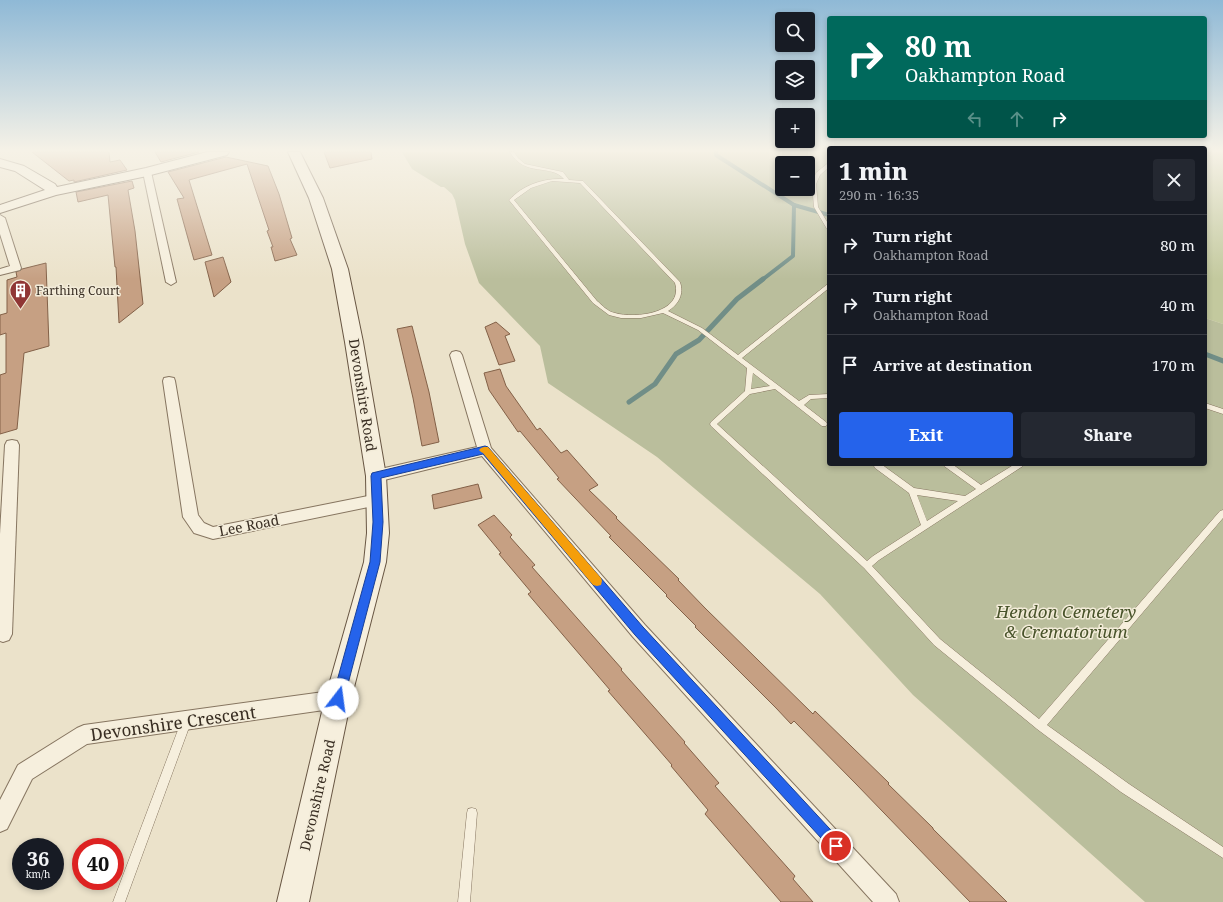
<!DOCTYPE html>
<meta charset="utf-8">
<style>
body{margin:0;font-family:"Noto Serif",serif;background:#242831;color:#f1f3f6;height:100vh;display:flex;flex-direction:column;font-size:15px;white-space:nowrap}
*{box-sizing:border-box;margin:0}
p{font-size:13px;color:#9ea1a6}
.icon{flex:none;width:22px;height:22px;fill:none;stroke:currentColor;stroke-width:2;stroke-linecap:round;stroke-linejoin:round}
.map{position:relative;flex:1;overflow:hidden}
.details{position:absolute;left:827px;top:146px;width:380px;height:320px;display:flex;flex-direction:column;background:#171b24;border-radius:4px;box-shadow:0 2px 6px #0003}
.details>*{flex:none}
.hud{position:absolute;left:827px;top:16px;width:380px;height:122px;border-radius:4px;box-shadow:0 2px 6px #0003;background:#00695c;color:#fff;overflow:hidden}
.controls{position:absolute;left:775px;top:12px;display:grid;gap:8px}
.controls a{display:grid;place-items:center;width:40px;height:40px;border-radius:4px;background:#171b24;box-shadow:0 2px 6px #0003;font-size:20px}
.speed{position:absolute;left:12px;top:838px;display:flex;gap:8px;font-size:20px;font-weight:700;text-align:center}
.speed>*{display:grid;place-content:center;width:52px;height:52px;border-radius:50%;background:#171b24;box-shadow:0 2px 6px #0003;line-height:1}
.speed small{font-size:10px;font-weight:400}
.speed .limit{border:6px solid #d22;background:#fff;color:#111}
.pin{position:absolute;display:grid;place-items:center;width:34px;height:34px;color:#fff;margin:-17px;border:2px solid #fff;border-radius:50%;box-shadow:0 1px 4px #0007}
.me{position:absolute;width:44px;margin:-22px;rotate:15deg;stroke-linejoin:round;filter:drop-shadow(0 0 3px #0008)}
.turn{display:flex;align-items:center;gap:14px;height:84px;padding:0 12px;font-size:18px}
.turn .icon{width:52px;height:52px;stroke-width:2.5}
.turn b{display:block;font-size:28px;line-height:34px}
.lanes{display:flex;align-items:center;height:38px;padding:0 12px;background:#0003;justify-content:center;gap:20px;direction:ltr}
.lanes .off{opacity:.35}
.round{display:grid;place-items:center;flex:none;width:42px;height:42px;border-radius:4px;background:#242831}
.headline{display:flex;align-items:center;justify-content:space-between;height:68px;padding:0 12px}
h1{font-size:24px;font-weight:800;line-height:30px}
.cta{display:flex;gap:8px;margin-top:auto;padding:8px 12px}
.cta a{flex:1;height:46px;border-radius:4px;background:#2563eb;color:#fff;font-size:16px;font-weight:800;line-height:46px;text-align:center}
.cta a+a{background:#242831;color:#f1f3f6}
ul{padding:0;list-style:none}
li{display:flex;align-items:center;gap:12px;height:60px;padding:0 12px;border-top:1px solid #363941}
li div{flex:1}
li b{display:block;font-size:15px}
li em{font-style:normal}
.map>svg:first-child{display:block}
.green{fill:#c3c99e}
.cemetery{fill:#babe9c;fill-rule:evenodd}
.lines{fill:none;stroke-linecap:round;stroke-linejoin:round}
.stream-far1{stroke:#718e87;stroke-width:4}
.stream{stroke:#718e87;stroke-width:5}
.building{fill:#c6a083;stroke:#836148}
.lane-casing{stroke:#867560;stroke-width:1}
.street-casing{stroke:#867560;stroke-width:2}
.secondary-casing{stroke:#685643;stroke-width:2}
.lane{fill:#f6efdd;fill-rule:evenodd}
.street{fill:#f6efdd;fill-rule:evenodd}
.secondary{fill:#f6efdd;fill-rule:evenodd}
.route{fill:#2563eb;stroke:#184099}
.slow{fill:#f59e0b}
.labels{text-anchor:middle;dominant-baseline:central;stroke-width:3;stroke-linejoin:round;paint-order:stroke}
.far-poi-label{font-size:12px;fill:#382d22;stroke:#f3ecd9;text-anchor:start}
.street-label{font-size:14px;fill:#382d22;stroke:#f3ecd9}
.near-park-label{font-size:17px;font-style:italic;fill:#48532a;stroke:#f3ecd9}
.near-street-label{font-size:17px;fill:#382d22;stroke:#f3ecd9}
</style>
<div class="map">
<svg width="1223" height="902" viewBox="0 0 1223 902">
<rect width="100%" height="100%" fill="#ebe2ca"/>
<path class="green" d="M1205 152H1223V324L1205 318Z"/>
<path class="cemetery" d="M402 152H829V464H1205V318L1223 324V902H1145L913 695 820 594 657 457 548 383 540 346 479 283 465 244 455 200 452 194 444 187H441L412 169ZM782 163H808V189H782Z"/>
<g class="lines">
<g class="stream-far1">
<path d="M716 152V155L794 205 829 215"/>
<path d="M762 280 793 256 794 205"/>
</g>
<g class="stream">
<path d="M1205 354 1223 361"/>
<path d="M629 402 655 384 676 354 699 340 737 299 763 279"/>
</g>
</g>
<g class="building">
<path d="M32 152H109L110 162 120 160 127 170 74 182V180L69 181Z"/>
<path d="M155 152H199L161 162Z"/>
<path d="M324 152H371L372 159 330 168Z"/>
<path d="M226 157 268 166 279 194 292 238 290 239 297 255 275 261 271 247H273L267 231 269 230 247 164 189 180 212 255 194 260 177 199 184 198 168 172Z"/>
<path d="M132 181 134 188 128 190 135 231 143 304 119 323 116 267H115L108 195 78 202 76 192Z"/>
<path d="M223 257 231 282 214 297 205 262Z"/>
<path d="M46 263 49 346 24 353 17 429 0 434V375L6 373V333L0 335V315L7 313V280L17 277 16 272 22 269Z"/>
<path d="M496 322 510 334 505 336 515 361 499 365 485 327Z"/>
<path d="M412 326 429 392 439 442 422 446 413 398 397 329Z"/>
<path d="M500 369 506 386 537 430 540 428 561 453 567 450 598 485 589 490 617 517 616 518 679 579 678 580 705 608 813 714 815 711 889 783 888 784 933 828V829L1007 902H970L856 784 794 721 791 724 776 708 695 627 696 626 666 596 667 595 609 537 611 536 557 479 559 478 520 431 518 432 489 390 484 373Z"/>
<path d="M478 484 482 498 434 509 432 495Z"/>
<path d="M494 515 512 535 510 537 535 565 532 567 622 669 621 670 685 742 684 743 719 783 715 786 795 876 793 879 813 902H781L705 814 708 810 671 766 672 765 608 691 610 690 528 594 531 592 499 554 501 553 478 525Z"/>
</g>
<g class="lines">
<defs>
<g id="lane">
<path d="M510 152H514L518 158 525 164 563 172 569 180 583 181 680 282C684 294 679 304 668 311L702 328 738 355 829 283V288L742 358 799 401 809 395 829 394V398L811 399 804 405 826 422 827 424 826 426H822L775 389 750 394 717 424 867 561 873 556 921 525 909 493 875 468 874 466 875 464H881L914 488 965 496 976 489 944 466 943 464H952L981 485 1015 464H1024L1023 466 879 560 872 566 940 639 1039 719 1220 511 1223 510V518L1047 725 1129 784 1223 847V858L1121 792 1037 729 934 645 864 568 711 426 710 424 711 422 745 391 747 368 698 330 663 313 641 318H621L609 315 593 303 509 200C523 185 543 178 564 179 550 163 525 178 510 152ZM552 181 580 183 675 283C684 313 635 319 615 313 608 312 602 305 597 301L514 200 531 188ZM753 373 770 386 751 389ZM917 495 958 501 927 521Z"/>
<path d="M827 164H829V167L820 175 816 184 818 207 829 225V230L827 229 814 207 812 184 816 173Z"/>
<path d="M1205 403 1223 409V414L1205 408Z"/>
<path d="M186 717 189 719 191 722 125 902H113L181 722 183 719Z"/>
<path d="M472 808 476 809 477 813 470 902H458L467 813 468 809Z"/>
</g>
<g id="street">
<path d="M147 169 151 172 176 282 171 285 166 282 143 172Z"/>
<path d="M0 215 5 218 21 268 20 270 0 275V269L10 266 0 234Z"/>
<path d="M456 351 460 352 462 355 491 448 645 625 896 894 899 902H873L633 637 482 456 376 482 371 480 369 476 371 472 376 470 477 447 450 355 452 352Z"/>
<path d="M169 377 174 378 175 381 198 515 204 523 213 527 378 494 383 496 385 500 383 504 213 539 194 533 183 517 163 381 164 378Z"/>
<path d="M12 440 17 441 19 445 12 634 9 640 3 642 0 641V534L5 445 7 441Z"/>
<path d="M338 690 345 692 347 699 345 706 338 708 87 744 32 779 7 829 0 832V800L18 765 77 728 84 725Z"/>
</g>
<g id="secondary">
<path d="M207 152H229L227 155 147 176 56 195 0 213V205L45 190 15 171 0 167V159L24 166 55 184 57 187 146 168Z"/>
<path d="M288 152H300L323 198 348 269 363 342 386 476 389 533 386 562 351 699 309 902H277L325 699 364 562 367 533 366 476 345 342 332 269 309 198Z"/>
</g>
</defs>
<use href="#lane" class="lane-casing"/>
<use href="#street" class="street-casing"/>
<use href="#secondary" class="secondary-casing"/>
<use href="#lane" class="lane"/>
<use href="#street" class="street"/>
<use href="#secondary" class="secondary"/>
</g>
<linearGradient id="sky" x2="0" y2="1"><stop stop-color="#8fb9d6"/><stop offset="0.54" stop-color="#f6f2e7"/><stop offset="1" stop-color="#f6f2e7" stop-opacity="0"/></linearGradient>
<rect width="1223" height="279" fill="url(#sky)"/>
<path class="route" d="M485 446 488 447 643 627 841 841 843 846 841 850 836 852 832 850 635 635 483 454 381 478 383 522 380 562 344 699 342 703 338 705 334 703 332 699 370 562 373 522 371 476 372 473Z"/>
<path class="slow" d="M484 447H488L601 578 602 581 601 585 597 586 593 585 483 453 481 452 479 450 481 448Z"/>
<defs>
<symbol id="building-pin" viewBox="-11 -11 22 30"><path d="M0 17L-7.5 6A9.5 9.5 0 1 1 7.5 6Z" fill="#903635" stroke="#f3ecd9"/><path d="M-4-6H4V6H1V3H-1V6H-4ZM-2.5-4.3h1.7v1.8h-1.7ZM.8-4.3h1.7v1.8H.8ZM-2.5-1h1.7V.8h-1.7ZM.8-1h1.7V.8H.8Z" fill="#fff"/></symbol>
</defs>
<g fill-rule="evenodd">
<use href="#building-pin" x="8" y="278" width="25" height="34"/>
</g>
<g class="labels">
<g class="far-poi-label">
<text x="36" y="290">Farthing Court</text>
</g>
<g class="street-label">
<text transform="translate(363 395) rotate(81)">Devonshire Road</text>
<text transform="translate(249 525) rotate(-11)">Lee Road</text>
<text transform="translate(317 795) rotate(-77)">Devonshire Road</text>
</g>
<g class="near-park-label">
<text x="1066" y="611">Hendon Cemetery<tspan x="1066" dy="20">&amp; Crematorium</tspan></text>
</g>
<g class="near-street-label">
<text transform="translate(173 723) rotate(-8)">Devonshire Crescent</text>
</g>
</g>
</svg>
<div class="controls">
<a><svg class="icon" aria-label="search" viewBox="0 0 24 24"><circle cx="10" cy="10" r="6"/><path d="M15 15l6 6"/></svg></a>
<a><svg class="icon" aria-label="layers" viewBox="0 0 24 24"><path d="M12 4l9 5-9 5-9-5zM3 14l9 5 9-5"/></svg></a>
<a>+</a>
<a>−</a>
</div>
<div class="speed"><div>36<small>km/h</small></div><div class="limit">40</div></div>
<div class="pin" style="left:836px;top:846px;background:#d93025"><svg class="icon" aria-label="arrive" viewBox="0 0 24 24"><path d="M6 21V4h12l-3 4 3 4H6"/></svg></div>
<svg class="me" style="left:338px;top:699px" viewBox="-20 -20 40 40"><circle r="19" fill="#fff"/><path d="M0-13L10 11 0 6-10 11z" fill="#2563eb"/></svg>
<div class="hud">
<div class="turn"><svg class="icon" aria-label="right" viewBox="0 0 24 24"><path d="M7 20v-9h11M14 6l5 5-5 5"/></svg><div><b>80 m</b>Oakhampton Road</div></div>
<div class="lanes"><svg class="icon off" aria-label="left" viewBox="0 0 24 24"><path d="M17 20v-9H6M10 6l-5 5 5 5"/></svg><svg class="icon off" aria-label="ahead" viewBox="0 0 24 24"><path d="M12 20V5M6 11l6-6 6 6"/></svg><svg class="icon" aria-label="right" viewBox="0 0 24 24"><path d="M7 20v-9h11M14 6l5 5-5 5"/></svg></div>
</div>
<section class="details">
<div class="headline"><div><h1>1 min</h1><p>290 m · 16:35</p></div><a class="round"><svg class="icon" aria-label="close" viewBox="0 0 24 24"><path d="M6 6l12 12M18 6L6 18"/></svg></a></div>
<ul>
<li><svg class="icon" aria-label="right" viewBox="0 0 24 24"><path d="M7 20v-9h11M14 6l5 5-5 5"/></svg><div><b>Turn right</b><p>Oakhampton Road</p></div><em>80 m</em></li>
<li><svg class="icon" aria-label="right" viewBox="0 0 24 24"><path d="M7 20v-9h11M14 6l5 5-5 5"/></svg><div><b>Turn right</b><p>Oakhampton Road</p></div><em>40 m</em></li>
<li><svg class="icon" aria-label="arrive" viewBox="0 0 24 24"><path d="M6 21V4h12l-3 4 3 4H6"/></svg><div><b>Arrive at destination</b></div><em>170 m</em></li>
</ul>
<div class="cta"><a>Exit</a><a>Share</a></div>
</section>
</div>
